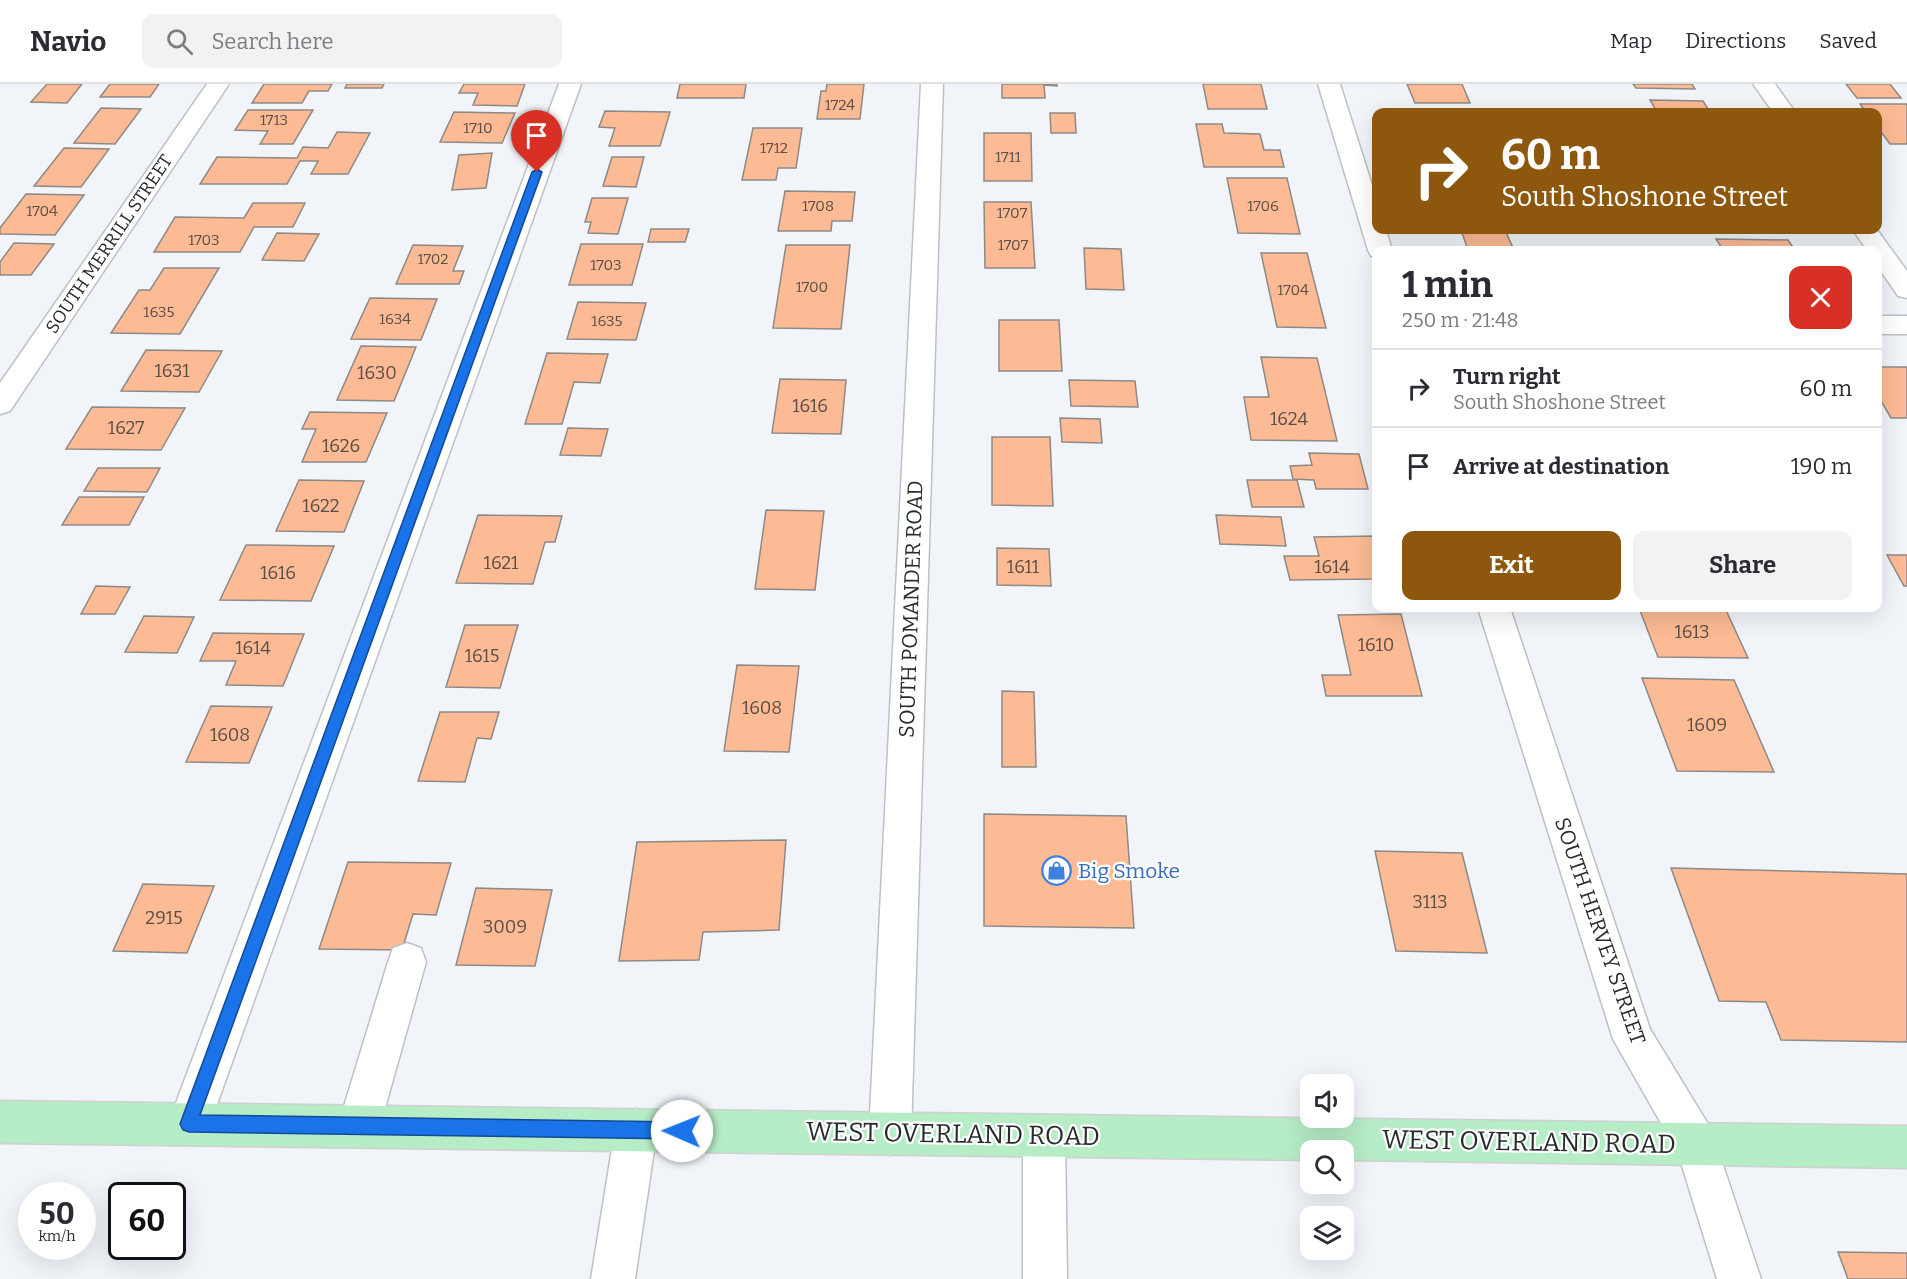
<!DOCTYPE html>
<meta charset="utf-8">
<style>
body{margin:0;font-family:Bitter,serif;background:#f2f2f3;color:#2b2b33;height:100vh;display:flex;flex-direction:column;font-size:22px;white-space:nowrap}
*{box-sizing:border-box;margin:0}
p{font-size:20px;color:#7c7c81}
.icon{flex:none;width:33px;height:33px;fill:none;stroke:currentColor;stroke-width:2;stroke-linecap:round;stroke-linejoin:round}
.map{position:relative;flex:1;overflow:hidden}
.details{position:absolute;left:1372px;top:162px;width:510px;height:366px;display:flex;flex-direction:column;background:#fff;border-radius:12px;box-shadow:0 6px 24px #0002}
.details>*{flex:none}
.top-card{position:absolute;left:1372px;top:24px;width:510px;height:126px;border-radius:12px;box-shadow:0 6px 24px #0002;background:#8e570e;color:#fff;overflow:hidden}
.controls{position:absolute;left:1300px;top:990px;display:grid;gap:12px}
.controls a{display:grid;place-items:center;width:54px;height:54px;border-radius:12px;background:#fff;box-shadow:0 6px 24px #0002;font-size:30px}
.speed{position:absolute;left:18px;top:1098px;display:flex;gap:12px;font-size:30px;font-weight:700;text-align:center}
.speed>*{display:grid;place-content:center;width:78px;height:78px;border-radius:50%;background:#fff;box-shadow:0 6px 24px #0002;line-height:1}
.speed small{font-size:15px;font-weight:400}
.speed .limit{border:3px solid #111;border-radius:9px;background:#fff;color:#111}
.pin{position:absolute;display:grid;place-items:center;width:51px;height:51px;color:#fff;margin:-62px -26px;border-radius:50% 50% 50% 0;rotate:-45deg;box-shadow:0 0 6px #0007}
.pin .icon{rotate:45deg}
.me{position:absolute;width:66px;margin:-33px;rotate:271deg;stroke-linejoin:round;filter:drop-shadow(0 0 4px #0008)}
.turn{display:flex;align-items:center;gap:21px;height:126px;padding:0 30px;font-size:27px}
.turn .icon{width:78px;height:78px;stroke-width:2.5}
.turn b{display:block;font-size:42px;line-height:51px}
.round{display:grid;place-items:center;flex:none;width:63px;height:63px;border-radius:12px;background:#f2f2f3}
.headline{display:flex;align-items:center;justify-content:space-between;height:102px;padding:0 30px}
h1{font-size:36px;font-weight:700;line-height:45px}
.cta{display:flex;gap:12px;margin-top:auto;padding:12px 30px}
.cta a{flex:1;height:69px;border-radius:12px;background:#8e570e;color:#fff;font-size:24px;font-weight:700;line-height:69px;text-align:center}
.cta a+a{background:#f2f2f3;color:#2b2b33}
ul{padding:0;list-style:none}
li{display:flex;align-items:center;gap:18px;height:78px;padding:0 30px;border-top:2px solid #e1e1e2}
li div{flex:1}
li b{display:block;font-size:22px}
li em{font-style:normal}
header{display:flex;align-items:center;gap:36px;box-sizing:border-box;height:84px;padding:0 30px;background:#fff;border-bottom:2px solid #e1e1e2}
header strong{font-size:28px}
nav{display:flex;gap:33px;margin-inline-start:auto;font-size:21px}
.search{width:420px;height:54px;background:#f2f2f3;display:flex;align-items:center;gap:15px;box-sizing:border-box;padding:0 21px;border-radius:12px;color:#7c7c81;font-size:22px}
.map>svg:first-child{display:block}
.building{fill:#fcbb94;stroke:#8f8986;stroke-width:1.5}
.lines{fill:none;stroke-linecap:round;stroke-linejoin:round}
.minor-casing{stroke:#bcc1c5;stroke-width:3}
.major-casing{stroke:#d0d0d0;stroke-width:3}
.minor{fill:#fff;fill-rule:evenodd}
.major{fill:#b6ecc6;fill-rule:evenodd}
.route{fill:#1a73e8;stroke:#114b97;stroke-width:1.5}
.labels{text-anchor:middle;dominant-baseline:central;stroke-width:4.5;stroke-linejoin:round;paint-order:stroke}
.far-number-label{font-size:15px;fill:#5d4e45}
.far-street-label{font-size:18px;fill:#282a2b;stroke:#fff}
.number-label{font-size:18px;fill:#5d4e45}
.street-label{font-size:21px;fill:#282a2b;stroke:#fff}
.shop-label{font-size:21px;fill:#366cbe;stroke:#fff;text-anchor:start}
.near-street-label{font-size:26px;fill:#282a2b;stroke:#fff}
</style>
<header>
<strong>Navio</strong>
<div class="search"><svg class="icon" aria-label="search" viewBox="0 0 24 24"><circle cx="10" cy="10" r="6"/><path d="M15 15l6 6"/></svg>Search here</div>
<nav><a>Map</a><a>Directions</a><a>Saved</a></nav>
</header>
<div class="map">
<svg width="1907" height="1195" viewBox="0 0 1907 1195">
<rect width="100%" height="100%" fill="#f1f5fa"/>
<g class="building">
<path d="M47 0H82L67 19 31 18Z"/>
<path d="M110 0H159L150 13H100Z"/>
<path d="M264 0H332L328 7H309L302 19H252Z"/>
<path d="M347 0H384L382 4H345Z"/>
<path d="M464 0H525L517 22 473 21 478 9H459Z"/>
<path d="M680 0H746L744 14H677Z"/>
<path d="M827 0H864L860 35H817L821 7H826Z"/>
<path d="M1002 0H1057V2L1044 1 1045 14H1002Z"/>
<path d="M1203 0H1261L1267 25H1208Z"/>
<path d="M1407 0H1462L1470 19H1415Z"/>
<path d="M1633 0H1692L1695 5 1636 4Z"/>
<path d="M1846 0H1890L1901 14H1857Z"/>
<path d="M1650 16 1703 17 1710 28H1657Z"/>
<path d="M1860 20H1907V60H1890L1878 44V28H1866Z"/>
<path d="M101 24 141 25 115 60 74 59Z"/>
<path d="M248 26H313L293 60H260L268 47 235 46Z"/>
<path d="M605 27 670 28 660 62H609L615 44 599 43Z"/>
<path d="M454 28 515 29 502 59 440 58Z"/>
<path d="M1050 29H1075L1076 49H1051Z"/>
<path d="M1196 40H1222L1224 49 1260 50 1264 66H1280L1284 83H1204Z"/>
<path d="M753 44H802L796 84H778L776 96H742Z"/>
<path d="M337 48 370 49 348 90H311L318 77H300L287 100H200L217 73 297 74 303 63 328 64Z"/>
<path d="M984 49H1031L1032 97H984Z"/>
<path d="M64 64 109 65 81 103 34 102Z"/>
<path d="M492 69 486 104 452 106 459 71Z"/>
<path d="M612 73H644L636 103 603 102Z"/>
<path d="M1227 94H1287L1300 150 1238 149Z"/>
<path d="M785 107 855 108 852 137H832L831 147H778Z"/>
<path d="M26 110 84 111 55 151 0 150V144Z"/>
<path d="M592 114H628L618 150 588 149 591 138H585Z"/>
<path d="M984 118H1031L1035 184H985Z"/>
<path d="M253 119H305L293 143H254L240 168H154L175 133 244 134Z"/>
<path d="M651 145H689L685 158H648Z"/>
<path d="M1461 146H1505L1514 166H1468Z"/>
<path d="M1710 146H1760L1762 149 1711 148Z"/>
<path d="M277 149 319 150 304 177 262 176Z"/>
<path d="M1716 155 1788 156 1795 166H1723Z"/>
<path d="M14 159 54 160 31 191H0V178Z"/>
<path d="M581 160H643L632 201H569Z"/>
<path d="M413 161 463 162 453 187H464L459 200H396Z"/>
<path d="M786 161H850L841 245 773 244Z"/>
<path d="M1084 164 1121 165 1124 206 1086 205Z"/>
<path d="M1261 169H1307L1326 244 1277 243Z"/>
<path d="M164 184H219L180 250 111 249 139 206H150Z"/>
<path d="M370 214 437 215 421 256 351 255Z"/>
<path d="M578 218 646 219 636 256 567 255Z"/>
<path d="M999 236H1059L1062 287H999Z"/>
<path d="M361 262 416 263 394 317 337 316Z"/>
<path d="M146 266 222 267 199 308 121 307Z"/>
<path d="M547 269 608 270 600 299 574 298 562 340H525Z"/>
<path d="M1261 273 1317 274 1337 357 1251 356 1244 313H1269Z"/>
<path d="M1878 283H1907V334H1891L1878 312Z"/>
<path d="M780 295 846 296 841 350 772 349Z"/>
<path d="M1069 296 1135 297 1138 323 1071 322Z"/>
<path d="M92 323 185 324 161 366 66 365Z"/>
<path d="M310 328 387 329 366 378H302L316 345H302Z"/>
<path d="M1060 334 1100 335 1102 359 1062 358Z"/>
<path d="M568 344 608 345 601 372 560 371Z"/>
<path d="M992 353H1050L1053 422 992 421Z"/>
<path d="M1309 369 1359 370 1368 405H1316L1314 396 1293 395 1290 382 1312 381Z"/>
<path d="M98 384H160L147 408 84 407Z"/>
<path d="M299 396 364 397 344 448 276 447Z"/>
<path d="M1247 396H1297L1304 423H1252Z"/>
<path d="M79 413H144L129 441H62Z"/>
<path d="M766 426 824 427 815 506 755 505Z"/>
<path d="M478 431 562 432 555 458H545L533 500 456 499Z"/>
<path d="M1216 431 1281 433 1286 462 1220 460Z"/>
<path d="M1377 452V495L1290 496 1284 472H1319L1314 453Z"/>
<path d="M246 461 334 462 311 517 220 516Z"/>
<path d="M997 464 1049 465 1051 502 997 501Z"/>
<path d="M1887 471H1907V502H1904Z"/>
<path d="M96 502 130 503 115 530H81Z"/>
<path d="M1639 524H1725L1748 574 1658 573Z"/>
<path d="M1401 530 1422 612H1326L1322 591H1351L1338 531Z"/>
<path d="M144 532 194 533 177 569 125 568Z"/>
<path d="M465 541H518L500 604 446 603Z"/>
<path d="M213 549 304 550 283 602 226 601 236 577H200Z"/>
<path d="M737 581 799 582 789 668 724 667Z"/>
<path d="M1642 594 1734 596 1774 688 1677 687Z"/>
<path d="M1002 607 1034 608 1036 683H1002Z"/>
<path d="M211 622 272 623 249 679 186 678Z"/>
<path d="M440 628H499L491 655 477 654 465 698 418 697Z"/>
<path d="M984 730 1126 732 1134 844 984 842Z"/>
<path d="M786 756 779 846 703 848 699 876 619 877 637 758Z"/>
<path d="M1375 767 1462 769 1487 869 1396 867Z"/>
<path d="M348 778 451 779 436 831 413 830 402 866 319 865Z"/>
<path d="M1671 784 1907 790V958L1781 956 1766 918 1719 917Z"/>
<path d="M143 800 214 802 187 869 113 867Z"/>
<path d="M476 804 552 806 535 882 456 881Z"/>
<path d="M1838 1168 1907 1169V1195H1848Z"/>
</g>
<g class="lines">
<defs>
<g id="minor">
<path d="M207 0H229L10 327 0 330V299Z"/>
<path d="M559 0H581L210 1040 204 1055 189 1061 174 1055 168 1040Z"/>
<path d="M921 0H943L911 1050 905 1065 890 1071 875 1065 869 1050Z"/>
<path d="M1318 0H1340L1377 117V146H1386L1392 166H1377V173L1371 172 1368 166Z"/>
<path d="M1753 0H1775L1795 28H1773Z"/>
<path d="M1853 146H1877L1907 187V214L1898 212 1878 183V166H1867Z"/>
<rect x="1878" y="232" width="29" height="18"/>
<path d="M1478 524H1510L1650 945 1711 1045 1761 1195H1717L1678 1069 1613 955Z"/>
<path d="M407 859 421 864 426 878 380 1042 374 1057 359 1063 344 1057 338 1042 388 878 393 864Z"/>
<path d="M636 1025 651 1031 657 1046 635 1195H591L615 1046 621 1031Z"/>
<path d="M1044 1031 1059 1037 1065 1052 1067 1195H1023V1052L1029 1037Z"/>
</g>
<path id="major" d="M0 1017 1907 1042V1084L1344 1076V1066H1311V1076L0 1059Z"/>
</defs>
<use href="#minor" class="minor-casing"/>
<use href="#major" class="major-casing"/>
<use href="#minor" class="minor"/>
<use href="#major" class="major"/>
</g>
<path class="route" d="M537 85 542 88 200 1031 682 1038 688 1041 691 1047 688 1053 682 1055 189 1048 183 1046 180 1040 532 88Z"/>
<defs>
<symbol id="shop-ring" viewBox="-11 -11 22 22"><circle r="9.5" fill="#fff" stroke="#3f7fe0" stroke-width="1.5"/><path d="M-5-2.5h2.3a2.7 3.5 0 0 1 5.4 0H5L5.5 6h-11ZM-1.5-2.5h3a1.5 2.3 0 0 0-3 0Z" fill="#3f7fe0"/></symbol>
</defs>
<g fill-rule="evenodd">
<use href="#shop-ring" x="1040" y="770" width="33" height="33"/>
</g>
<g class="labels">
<g class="far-number-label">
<text x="840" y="21">1724</text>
<text x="274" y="36">1713</text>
<text x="478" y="44">1710</text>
<text x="774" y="64">1712</text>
<text x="1008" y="73">1711</text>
<text x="818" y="122">1708</text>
<text x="1263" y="122">1706</text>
<text x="42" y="127">1704</text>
<text x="1012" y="129">1707</text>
<text x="204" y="156">1703</text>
<text x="1013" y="161">1707</text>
<text x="433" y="175">1702</text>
<text x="606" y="181">1703</text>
<text x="812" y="203">1700</text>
<text x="1293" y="206">1704</text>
<text x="159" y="228">1635</text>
<text x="395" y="235">1634</text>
<text x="607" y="237">1635</text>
</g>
<g class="far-street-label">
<text transform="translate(109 160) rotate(-56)">SOUTH MERRILL STREET</text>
</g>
<g class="number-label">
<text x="172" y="287">1631</text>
<text x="377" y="289">1630</text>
<text x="810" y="322">1616</text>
<text x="1289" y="335">1624</text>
<text x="126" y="344">1627</text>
<text x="341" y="362">1626</text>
<text x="321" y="422">1622</text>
<text x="501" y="479">1621</text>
<text x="1023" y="483">1611</text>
<text x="1332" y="483">1614</text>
<text x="278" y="489">1616</text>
<text x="1692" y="548">1613</text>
<text x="1376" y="561">1610</text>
<text x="253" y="564">1614</text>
<text x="482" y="572">1615</text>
<text x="762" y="624">1608</text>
<text x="1707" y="641">1609</text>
<text x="230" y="651">1608</text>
<text x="1430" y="818">3113</text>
<text x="164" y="834">2915</text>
<text x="505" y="843">3009</text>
</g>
<g class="street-label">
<text transform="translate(911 525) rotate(-88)">SOUTH POMANDER ROAD</text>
<text transform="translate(1600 847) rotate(71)">SOUTH HERVEY STREET</text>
</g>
<g class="shop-label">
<text x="1078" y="787">Big Smoke</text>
</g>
<g class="near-street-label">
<text transform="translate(953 1050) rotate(1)">WEST OVERLAND ROAD</text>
<text transform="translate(1529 1058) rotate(1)">WEST OVERLAND ROAD</text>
</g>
</g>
</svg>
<div class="controls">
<a><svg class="icon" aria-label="sound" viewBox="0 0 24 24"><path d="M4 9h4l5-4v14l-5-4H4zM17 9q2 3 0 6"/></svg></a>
<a><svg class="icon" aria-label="search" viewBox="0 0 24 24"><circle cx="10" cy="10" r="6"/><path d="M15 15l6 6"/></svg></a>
<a><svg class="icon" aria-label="layers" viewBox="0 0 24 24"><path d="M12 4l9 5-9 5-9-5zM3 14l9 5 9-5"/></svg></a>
</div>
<div class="speed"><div>50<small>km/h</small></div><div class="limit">60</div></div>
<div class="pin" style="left:537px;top:88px;background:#d93025"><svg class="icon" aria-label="arrive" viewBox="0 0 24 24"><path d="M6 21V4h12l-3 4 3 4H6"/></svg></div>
<svg class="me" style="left:682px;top:1047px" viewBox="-20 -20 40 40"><circle r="19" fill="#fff"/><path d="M0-13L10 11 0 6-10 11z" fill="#1a73e8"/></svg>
<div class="top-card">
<div class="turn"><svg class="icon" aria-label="right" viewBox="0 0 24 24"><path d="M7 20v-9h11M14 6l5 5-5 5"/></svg><div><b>60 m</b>South Shoshone Street</div></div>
</div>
<section class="details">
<div class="headline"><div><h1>1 min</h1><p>250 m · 21:48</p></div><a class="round" style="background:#d93025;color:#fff"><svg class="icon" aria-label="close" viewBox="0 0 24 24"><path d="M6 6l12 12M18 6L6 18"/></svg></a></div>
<ul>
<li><svg class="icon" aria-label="right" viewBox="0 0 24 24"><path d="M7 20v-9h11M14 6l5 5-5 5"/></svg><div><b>Turn right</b><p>South Shoshone Street</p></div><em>60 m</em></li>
<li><svg class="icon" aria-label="arrive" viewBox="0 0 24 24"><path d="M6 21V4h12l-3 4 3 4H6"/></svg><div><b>Arrive at destination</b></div><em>190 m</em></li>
</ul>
<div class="cta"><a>Exit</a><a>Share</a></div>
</section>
</div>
